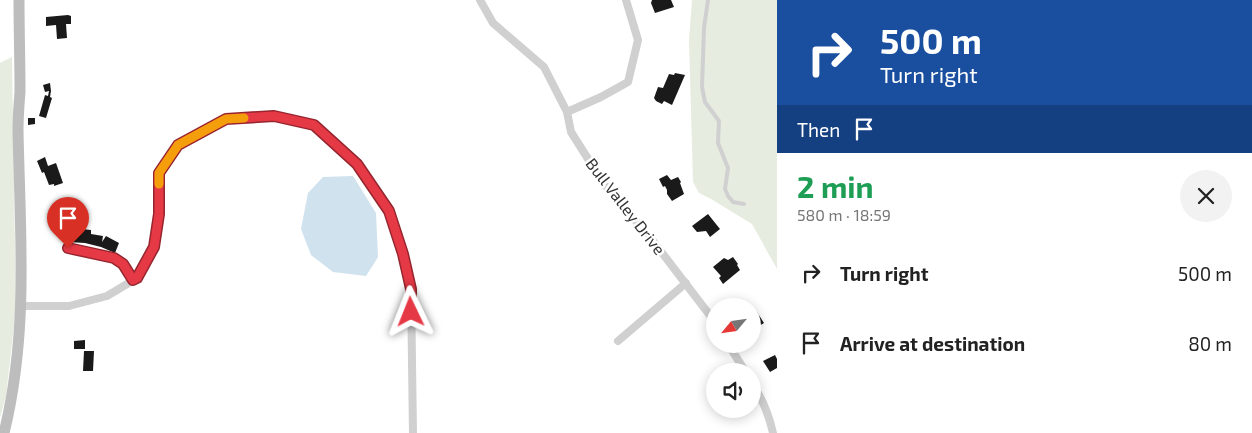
<!DOCTYPE html>
<meta charset="utf-8">
<style>
body{margin:0;font-family:"Exo 2",sans-serif;background:#f2f2f2;color:#222;height:100vh;display:flex;flex-direction:column;font-size:19px;white-space:nowrap}
*{box-sizing:border-box;margin:0}
p{font-size:16px;color:#767676}
.icon{flex:none;width:28px;height:28px;fill:none;stroke:currentColor;stroke-width:2;stroke-linecap:round;stroke-linejoin:round}
.map{position:relative;flex:1;overflow:hidden}
.panel{display:flex;flex-direction:column;background:#fff;width:475px}
.panel>*{flex:none}
.top-card{background:#1a4fa0;color:#fff;overflow:hidden}
.needle{width:32px;rotate:241deg}
.fabs{position:absolute;left:706px;top:298px;display:grid;gap:10px}
.fabs a{display:grid;place-items:center;width:55px;height:55px;border-radius:50%;background:#fff;box-shadow:0 2px 12px #0003;font-size:25px}
.pin{position:absolute;display:grid;place-items:center;width:42px;height:42px;color:#fff;margin:-51px -21px;border-radius:50% 50% 50% 0;rotate:-45deg;box-shadow:0 0 5px #0007}
.pin .icon{rotate:45deg}
.me{position:absolute;width:55px;margin:-28px;rotate:358deg;stroke-linejoin:round;filter:drop-shadow(0 0 4px #0008)}
.turn{display:flex;align-items:center;gap:18px;height:105px;padding:0 20px;font-size:22px}
.turn .icon{width:65px;height:65px;stroke-width:2.5}
.turn b{display:block;font-size:35px;line-height:42px}
.then{display:flex;align-items:center;height:48px;padding:0 20px;background:#0003;gap:10px;font-size:19px}
.round{display:grid;place-items:center;flex:none;width:52px;height:52px;border-radius:26px;background:#f2f2f2}
.headline{display:flex;align-items:center;justify-content:space-between;height:85px;padding:0 20px}
h1{font-size:30px;font-weight:700;line-height:38px;color:#1e9e55}
ul{padding:0;list-style:none}
li{display:flex;align-items:center;gap:15px;height:70px;padding:0 20px}
li div{flex:1}
li b{display:block;font-size:19px}
li em{font-style:normal}
main{display:flex;flex:1;min-height:0}
.map>svg:first-child{display:block}
.green{fill:#e6ecdf}
.water{fill:#cfe2ee}
.building{fill:#1a1a1a}
.lines{fill:none;stroke-linecap:round;stroke-linejoin:round}
.lane{stroke:#d0d0d0;stroke-width:4}
.street{stroke:#d0d0d0;stroke-width:8}
.secondary{stroke:#bdbdbd;stroke-width:11}
.route-casing{stroke:#96252e;stroke-width:12}
.route{stroke:#e63946;stroke-width:9}
.slow{stroke:#f59e0b;stroke-width:9}
.labels{text-anchor:middle;dominant-baseline:central;stroke-width:5;stroke-linejoin:round;paint-order:stroke}
.street-label{font-size:16px;fill:#333;stroke:#fff}
</style>
<main>
<div class="map">
<svg width="777" height="433" viewBox="0 0 777 433">
<rect width="100%" height="100%" fill="#fff"/>
<g class="green">
<path d="M692 0H777V269L752 224 711 199 699 193 693 182 689 40Z"/>
<path d="M12 57 16 308 6 396 0 418V63Z"/>
</g>
<path class="water" d="M353 176 376 213 378 257 366 276 333 272 311 255 301 229 308 193 323 177Z"/>
<g class="building">
<path d="M652 0H671L674 7 655 13 651 3Z"/>
<path d="M68 15 71 16V24H66L67 38 57 39 56 25 46 26V17Z"/>
<path d="M675 73 685 75 672 105 664 101 662 104 656 101 654 98 658 87 663 88 669 74 674 75Z"/>
<path d="M50 83 51 91 50 97 52 98 46 118 39 116 45 95 48 96 49 91 45 92 43 85Z"/>
<path d="M28 118H35V124L28 125Z"/>
<path d="M45 157 48 166 56 163 63 183 54 186V184L49 185 44 172 42 173 37 161Z"/>
<path d="M667 175 671 180 678 177 681 182 680 183 684 194 672 201 667 194V190L665 186 663 187 659 179Z"/>
<path d="M708 214 720 229 710 237 706 231 697 232 692 226Z"/>
<path d="M82 229 91 230V234L103 236 102 242 106 236 119 243 115 253 101 247 85 243 69 242V232L82 233Z"/>
<path d="M733 257 738 264 737 265 740 270 723 284 719 278 721 276 713 267 724 258 728 260Z"/>
<path d="M755 309 764 323 752 330V310Z"/>
<path d="M85 340V349H74V341Z"/>
<path d="M84 351H94L93 371H83Z"/>
<path d="M775 355 777 359V368L770 372 763 361Z"/>
</g>
<g class="lines">
<g class="lane">
<path d="M708 0 704 28 702 87 705 102 719 121 718 143 728 168 725 189 728 196 733 202 744 204"/>
<path d="M68 248 114 258 123 264 133 281"/>
</g>
<g class="street">
<path d="M480 0 493 23 544 67 567 112"/>
<path d="M626 0 638 40 628 82 601 97 567 112 571 132 604 184 653 241 715 322"/>
<path d="M22 306H69L107 296 137 278 154 247 159 214V173L177 145 227 119 274 116 314 125 357 164 389 211 403 254 411 289 413 433"/>
<path d="M618 341 686 283"/>
<path d="M728 344 745 371"/>
<path d="M752 383C762 398 769 415 773 433"/>
</g>
<path class="secondary" d="M4 433C29 331 20 233 18 130 18 117 19 104 20 92 20 61 19 30 19 0"/>
</g>
<g class="lines">
<defs>
<path id="route" d="M68 248 114 258 123 264 133 280 137 278 154 247 159 214V173L178 145 226 119 274 116 314 125 357 164 389 211 403 254 411 289V312"/>
</defs>
<use href="#route" class="route-casing"/>
<use href="#route" class="route"/>
<path class="slow" d="M159 184V173L178 145 226 119 244 118"/>
</g>
<g class="labels">
<g class="street-label">
<text transform="translate(626 206) rotate(52)">Bull Valley Drive</text>
</g>
</g>
</svg>
<div class="fabs">
<a><svg class="needle" viewBox="-14 -14 28 28"><path d="M0-13l5 13h-10z" fill="#e53935"/><path d="M0 13l5-13h-10z" fill="#767676"/></svg></a>
<a><svg class="icon" aria-label="sound" viewBox="0 0 24 24"><path d="M4 9h4l5-4v14l-5-4H4zM17 9q2 3 0 6"/></svg></a>
</div>
<div class="pin" style="left:68px;top:248px;background:#d93025"><svg class="icon" aria-label="arrive" viewBox="0 0 24 24"><path d="M6 21V4h12l-3 4 3 4H6"/></svg></div>
<svg class="me" style="left:411px;top:312px" viewBox="-20 -20 40 40"><path d="M0-17L14 15 0 8-14 15z" fill="#e63946" stroke="#fff" stroke-width="4"/></svg>
</div>
<section class="panel">
<div class="top-card">
<div class="turn"><svg class="icon" aria-label="right" viewBox="0 0 24 24"><path d="M7 20v-9h11M14 6l5 5-5 5"/></svg><div><b>500 m</b>Turn right</div></div>
<div class="then">Then<svg class="icon" aria-label="arrive" viewBox="0 0 24 24"><path d="M6 21V4h12l-3 4 3 4H6"/></svg></div>
</div>
<div class="headline"><div><h1>2 min</h1><p>580 m · 18:59</p></div><a class="round"><svg class="icon" aria-label="close" viewBox="0 0 24 24"><path d="M6 6l12 12M18 6L6 18"/></svg></a></div>
<ul>
<li><svg class="icon" aria-label="right" viewBox="0 0 24 24"><path d="M7 20v-9h11M14 6l5 5-5 5"/></svg><div><b>Turn right</b></div><em>500 m</em></li>
<li><svg class="icon" aria-label="arrive" viewBox="0 0 24 24"><path d="M6 21V4h12l-3 4 3 4H6"/></svg><div><b>Arrive at destination</b></div><em>80 m</em></li>
</ul>
</section>
</main>
